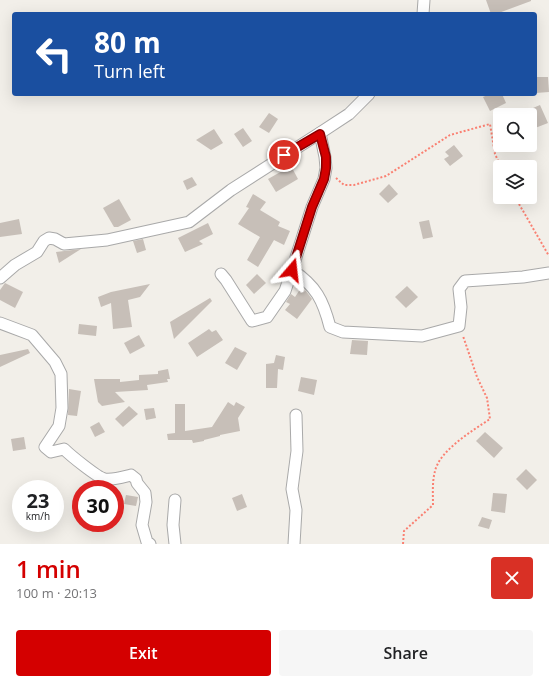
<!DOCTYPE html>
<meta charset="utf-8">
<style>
body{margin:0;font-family:"Open Sans",sans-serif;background:#f6f6f6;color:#202124;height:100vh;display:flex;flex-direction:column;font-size:15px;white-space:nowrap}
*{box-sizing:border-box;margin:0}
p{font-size:13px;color:#757577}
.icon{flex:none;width:22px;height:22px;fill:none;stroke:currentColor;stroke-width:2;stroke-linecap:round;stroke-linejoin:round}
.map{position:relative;height:544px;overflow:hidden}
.sheet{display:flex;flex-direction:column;background:#fff;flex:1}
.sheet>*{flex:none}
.hud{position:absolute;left:12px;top:12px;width:525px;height:84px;border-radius:4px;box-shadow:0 4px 16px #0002;background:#1a4fa0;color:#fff;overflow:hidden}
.buttons{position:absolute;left:493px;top:108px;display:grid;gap:8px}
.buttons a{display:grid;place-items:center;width:44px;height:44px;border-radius:4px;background:#fff;box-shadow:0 4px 16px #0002;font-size:20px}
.speed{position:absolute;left:12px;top:480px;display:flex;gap:8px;font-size:20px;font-weight:700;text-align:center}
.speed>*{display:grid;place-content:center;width:52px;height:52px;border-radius:50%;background:#fff;box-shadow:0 4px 16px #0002;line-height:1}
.speed small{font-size:10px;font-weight:400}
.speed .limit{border:6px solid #d22;background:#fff;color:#111}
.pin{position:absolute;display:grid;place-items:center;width:34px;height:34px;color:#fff;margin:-17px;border:2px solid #fff;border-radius:50%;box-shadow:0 1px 4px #0007}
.me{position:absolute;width:44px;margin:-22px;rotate:17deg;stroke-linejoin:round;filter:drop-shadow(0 0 3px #0008)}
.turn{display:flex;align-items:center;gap:14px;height:84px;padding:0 16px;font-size:18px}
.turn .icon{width:52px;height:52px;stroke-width:2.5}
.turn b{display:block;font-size:28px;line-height:34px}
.round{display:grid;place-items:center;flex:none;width:42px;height:42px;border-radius:4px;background:#f6f6f6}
.summary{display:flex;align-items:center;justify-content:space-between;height:68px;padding:0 16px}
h1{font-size:24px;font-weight:600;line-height:30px;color:#d40000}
.button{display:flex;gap:8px;margin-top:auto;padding:8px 16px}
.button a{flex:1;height:46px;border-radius:4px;background:#d40000;color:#fff;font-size:16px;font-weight:600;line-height:46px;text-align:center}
.button a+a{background:#f6f6f6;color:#202124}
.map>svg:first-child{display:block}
.building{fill:#c7bfb8}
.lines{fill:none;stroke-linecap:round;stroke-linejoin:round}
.minor-casing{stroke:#a9a9a9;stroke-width:13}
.path{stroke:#fa8072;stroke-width:2;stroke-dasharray:2 2;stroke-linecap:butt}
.minor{stroke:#fff;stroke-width:11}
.route-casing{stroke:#8a0000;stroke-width:10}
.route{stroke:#d40000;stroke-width:7}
</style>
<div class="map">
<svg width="549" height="544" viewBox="0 0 549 544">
<rect width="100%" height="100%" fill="#f2efe9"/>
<g class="building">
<path d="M486 0H531V1L496 14H491Z"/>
<path d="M535 77H548L549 92 536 93Z"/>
<path d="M490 94H502L506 103 490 111 483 97Z"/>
<path d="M540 105 548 123 530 130V115H527L526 111Z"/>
<path d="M269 113 278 119 269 133 259 127Z"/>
<path d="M243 128 252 141 243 147 234 134Z"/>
<path d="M214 129 223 143 211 150 196 140Z"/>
<path d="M454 145 463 156 450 166 444 159 449 156 445 152Z"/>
<path d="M291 166 298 179 276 192 268 179Z"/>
<path d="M192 177 197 185 187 190 183 181Z"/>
<path d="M389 184 398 194 388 203 379 194Z"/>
<path d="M253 194 266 202 260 210 280 222 278 226 290 231 284 245 274 240 258 267 247 260 260 237 238 224 249 208 246 207Z"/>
<path d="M119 199 131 220 118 227H114L103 208Z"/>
<path d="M19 219 22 234 0 237V223Z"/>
<path d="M429 220 433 237 423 239 419 222Z"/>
<path d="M208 223 213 234 199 241 203 244 185 252 178 238Z"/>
<path d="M143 239 146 250 137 253 133 241Z"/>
<path d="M81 249 59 263 56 252Z"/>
<path d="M257 274 266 283 254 294 246 285Z"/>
<path d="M5 283 23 292 15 308 0 300V290Z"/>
<path d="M150 284 140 297 128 300 132 327 113 329 111 303 101 307 98 297 111 292Z"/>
<path d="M407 286 418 297 406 308 395 297Z"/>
<path d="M301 288 306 291 312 299 297 319 285 310 290 304 286 302 291 294 295 297Z"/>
<path d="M210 298 212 301 174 339 170 322Z"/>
<path d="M79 324 97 326 96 336 78 334Z"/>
<path d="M209 329 212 332 216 330 223 340 197 357 188 343Z"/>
<path d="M139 335 145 346 130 354 124 343Z"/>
<path d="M352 340 368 341 367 355 350 354Z"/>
<path d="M235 347 247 353 237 370 225 363Z"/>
<path d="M28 349 30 353 0 367V355Z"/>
<path d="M276 355 285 357 283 370 278 369 277 388H266V364L274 363Z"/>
<path d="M168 369 170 379H167L168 382 147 385 148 390 115 392 125 402 102 406 98 402 94 379H120V382L139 380V375L158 374V371Z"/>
<path d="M301 377 317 380 314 395 298 391Z"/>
<path d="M69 389 81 391 77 416 68 415Z"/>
<path d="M228 402 234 406 236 402 245 407 238 418 240 431 220 435V436L204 440V441L193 443 192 440H168L167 434 175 433V404H185V431L212 427Z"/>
<path d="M129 406 138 414 123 427 115 419Z"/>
<path d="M154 408 156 418 146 420 144 409Z"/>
<path d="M99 422 105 432 95 437 90 427Z"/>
<path d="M485 432 503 448 494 458 476 441Z"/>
<path d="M24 437 26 449 13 451 11 439Z"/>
<path d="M526 469 537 480 527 490 516 479Z"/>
<path d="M493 493 507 494 505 513 491 511Z"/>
<path d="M242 494 247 507 237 511 232 498Z"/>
<path d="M126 495 138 497 136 506 124 504Z"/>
<path d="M482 517 492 520 489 529 478 526Z"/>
</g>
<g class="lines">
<defs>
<g id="minor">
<path d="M423 14 424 0"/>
<path d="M292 270 312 207 324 179 326 168 325 157 320 133"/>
<path d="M221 274 226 280 252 321 267 317 285 291 292 270C316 286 323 300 330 327L343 332 422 336 459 326 461 307 459 289 465 281 523 277 549 273"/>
<path d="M0 278 15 265 37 252 44 241 49 238 55 239 64 244 107 240 189 222 231 190 320 133 349 114 369 94"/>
<path d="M0 323 32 335 55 362 61 374 62 408 59 426 45 447 51 452 64 449C70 455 98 478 105 479 114 480 123 477 131 475L136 479 137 483 145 493 146 502 142 525 147 542 150 544"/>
<path d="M175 500 173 525 175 544"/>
<path d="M294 544 296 510 292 489 297 451 296 415"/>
</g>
</defs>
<use href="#minor" class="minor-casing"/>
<g class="path">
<path d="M336 178 344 185H354L386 176 450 135 490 124 495 154 501 167"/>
<path d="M515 197 549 256"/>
<path d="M403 544 404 531 433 505C433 495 432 482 435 471 440 450 472 431 490 419L487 398 477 377 463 336"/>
</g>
<use href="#minor" class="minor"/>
</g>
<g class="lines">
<defs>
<path id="route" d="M284 155 320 134 326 157V168L324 179 312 207 292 270"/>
</defs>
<use href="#route" class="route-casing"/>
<use href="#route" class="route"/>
</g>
</svg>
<div class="buttons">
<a><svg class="icon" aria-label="search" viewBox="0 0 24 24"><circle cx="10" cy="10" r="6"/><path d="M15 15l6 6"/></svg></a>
<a><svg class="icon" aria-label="layers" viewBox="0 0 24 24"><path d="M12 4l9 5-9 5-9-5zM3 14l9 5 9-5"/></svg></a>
</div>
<div class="speed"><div>23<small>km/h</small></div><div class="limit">30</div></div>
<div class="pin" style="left:284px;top:155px;background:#d93025"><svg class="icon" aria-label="arrive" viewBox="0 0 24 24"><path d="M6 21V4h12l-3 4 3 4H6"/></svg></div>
<svg class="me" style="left:292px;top:270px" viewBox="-20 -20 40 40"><path d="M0-17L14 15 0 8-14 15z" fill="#d40000" stroke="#fff" stroke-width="4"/></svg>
<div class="hud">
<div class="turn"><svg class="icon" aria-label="left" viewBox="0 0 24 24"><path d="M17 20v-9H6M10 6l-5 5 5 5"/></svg><div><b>80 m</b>Turn left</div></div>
</div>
</div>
<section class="sheet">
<div class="summary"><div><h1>1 min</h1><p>100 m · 20:13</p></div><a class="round" style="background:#d93025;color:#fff"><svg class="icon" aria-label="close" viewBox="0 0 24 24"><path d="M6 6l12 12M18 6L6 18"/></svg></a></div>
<div class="button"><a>Exit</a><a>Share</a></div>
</section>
